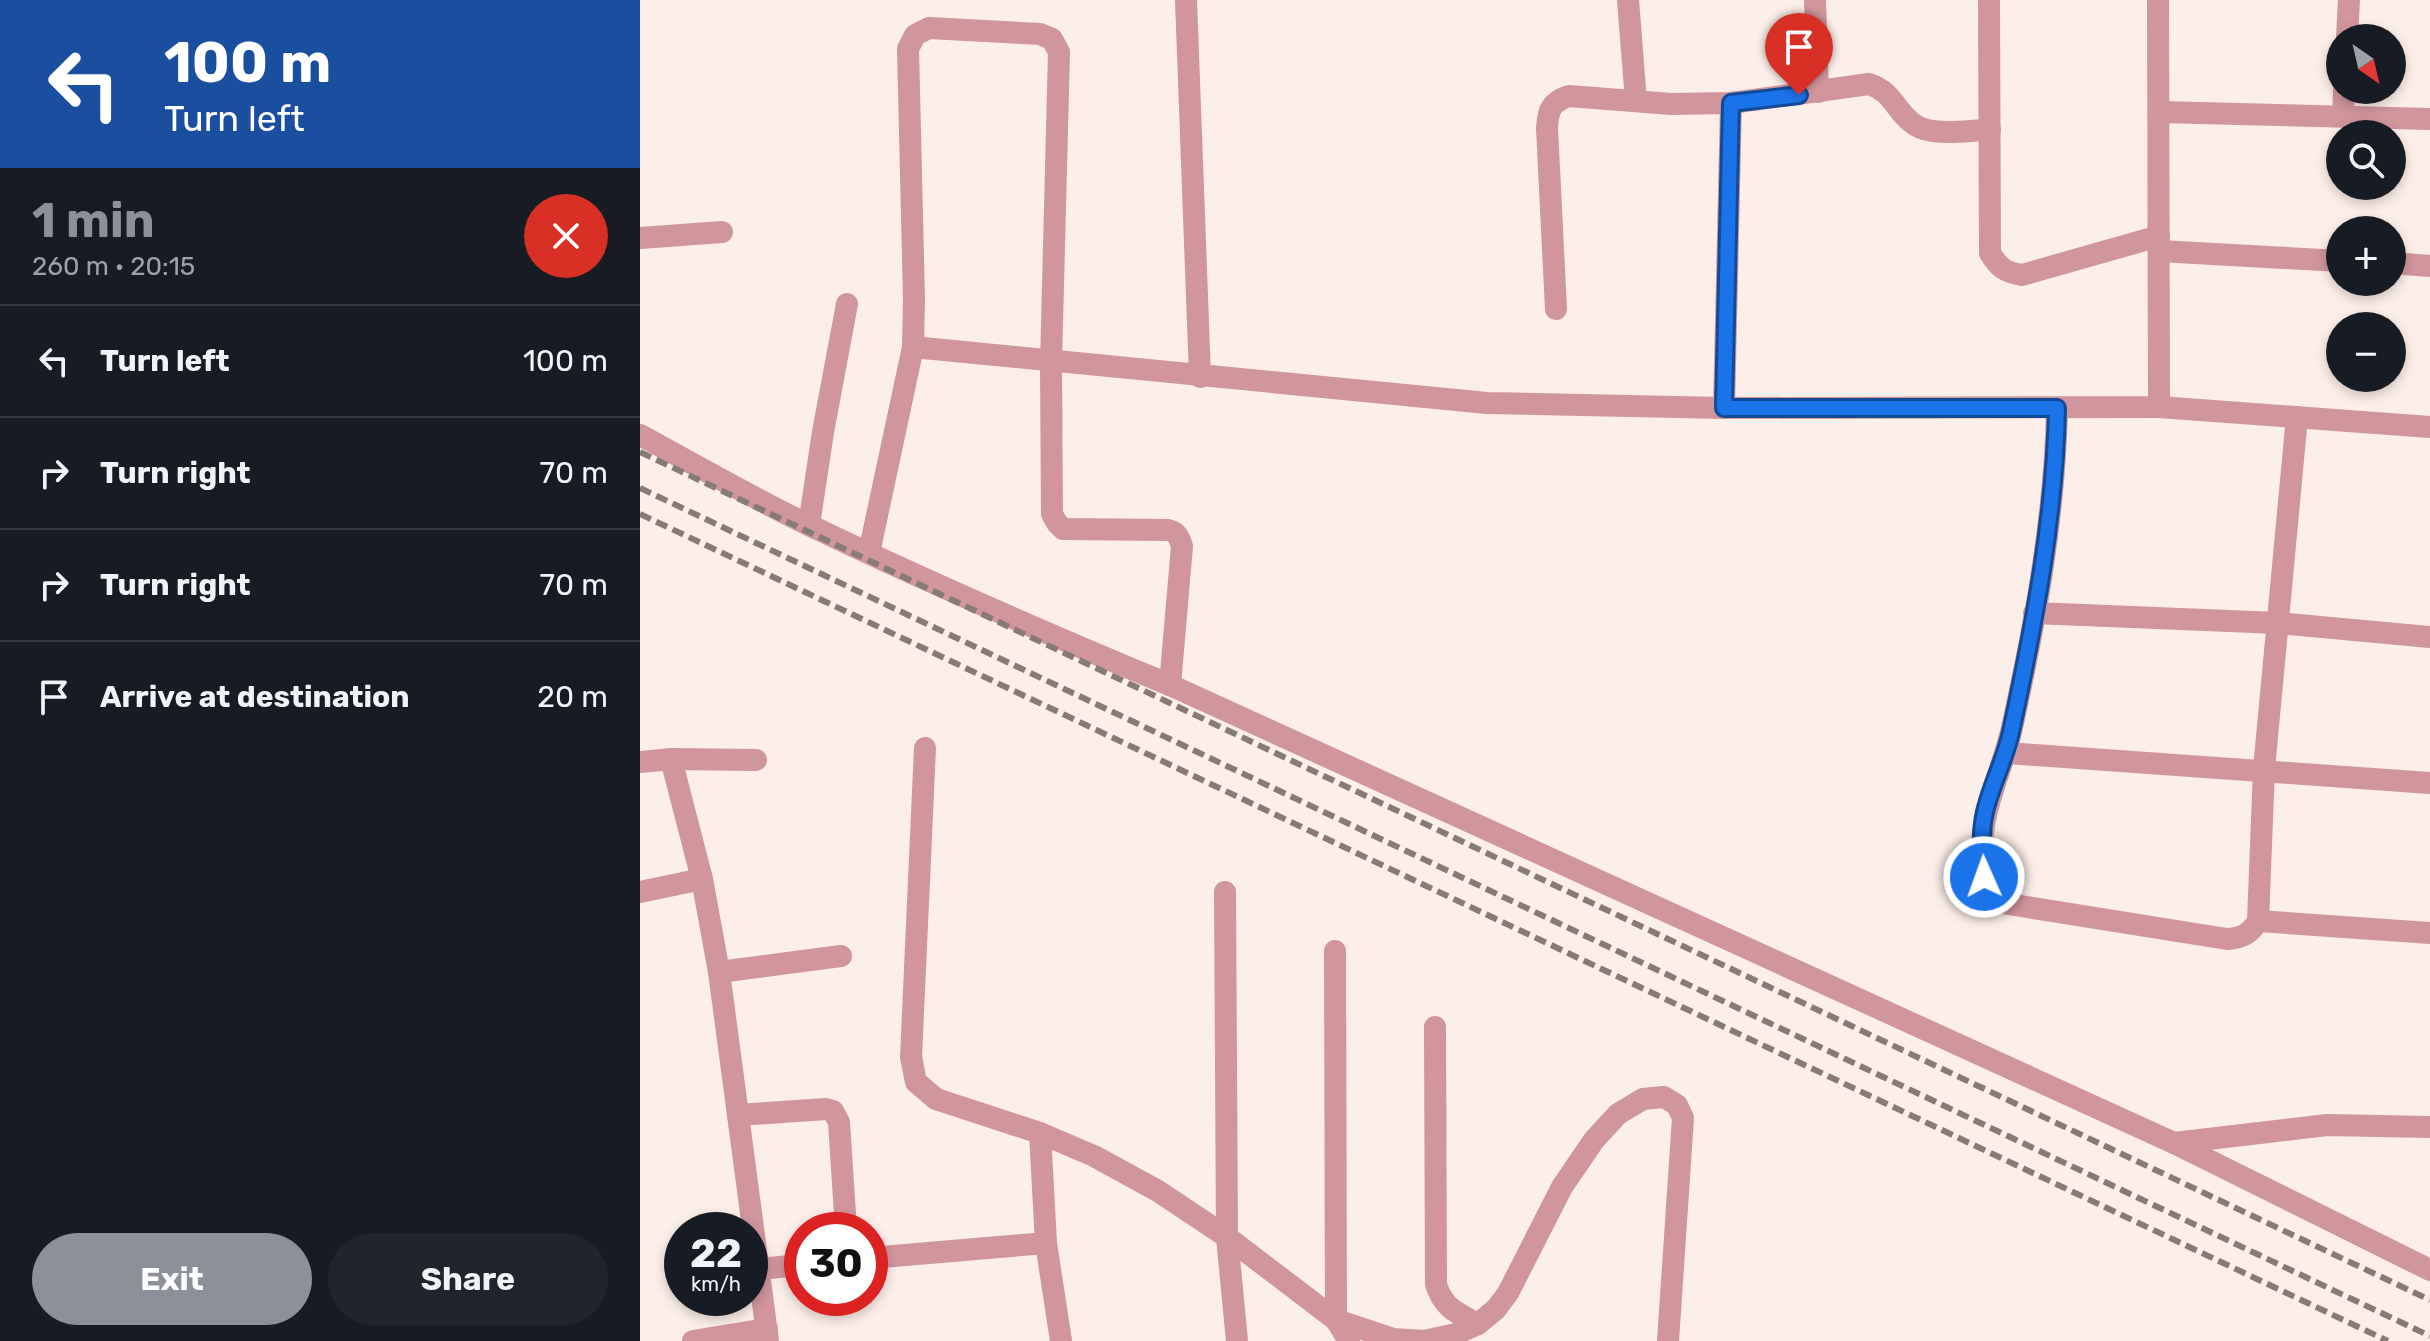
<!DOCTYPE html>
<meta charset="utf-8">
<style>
body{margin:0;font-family:Rubik,sans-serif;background:#20242c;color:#f1f3f6;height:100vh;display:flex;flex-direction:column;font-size:30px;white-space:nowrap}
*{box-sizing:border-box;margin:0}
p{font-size:26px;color:#9ea1a6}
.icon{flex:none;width:44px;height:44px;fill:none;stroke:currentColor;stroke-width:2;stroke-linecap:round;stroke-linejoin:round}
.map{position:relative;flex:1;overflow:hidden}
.side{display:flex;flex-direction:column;background:#171b24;width:640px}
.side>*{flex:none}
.top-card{background:#1a4fa0;color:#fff;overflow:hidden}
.needle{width:52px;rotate:146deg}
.tools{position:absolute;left:1686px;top:24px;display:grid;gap:16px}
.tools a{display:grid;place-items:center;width:80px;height:80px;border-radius:50%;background:#171b24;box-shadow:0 4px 12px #0003;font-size:40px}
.speed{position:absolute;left:24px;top:1212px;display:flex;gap:16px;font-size:40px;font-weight:700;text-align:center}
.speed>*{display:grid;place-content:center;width:104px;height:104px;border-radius:50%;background:#171b24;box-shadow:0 4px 12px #0003;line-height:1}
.speed small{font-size:20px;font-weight:400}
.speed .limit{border:12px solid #d22;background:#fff;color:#111}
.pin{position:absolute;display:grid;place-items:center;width:68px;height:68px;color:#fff;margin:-82px -34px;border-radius:50% 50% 50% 0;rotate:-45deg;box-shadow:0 0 8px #0007}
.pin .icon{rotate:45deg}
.me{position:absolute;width:88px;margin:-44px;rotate:358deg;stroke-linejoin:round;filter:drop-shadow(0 0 6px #0008)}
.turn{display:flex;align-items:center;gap:28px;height:168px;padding:0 32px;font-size:36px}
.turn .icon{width:104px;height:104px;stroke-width:2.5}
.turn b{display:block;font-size:56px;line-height:68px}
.round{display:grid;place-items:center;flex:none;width:84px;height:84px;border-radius:42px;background:#20242c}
.summary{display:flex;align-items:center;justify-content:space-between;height:136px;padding:0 32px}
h1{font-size:48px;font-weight:700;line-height:60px;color:#8c9099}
.primary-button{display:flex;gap:16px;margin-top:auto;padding:16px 32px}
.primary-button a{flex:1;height:92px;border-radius:48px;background:#8c9099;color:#fff;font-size:32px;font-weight:700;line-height:92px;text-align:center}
.primary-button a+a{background:#20242c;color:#f1f3f6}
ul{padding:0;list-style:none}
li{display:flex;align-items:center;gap:24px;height:112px;padding:0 32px;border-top:2px solid #363941}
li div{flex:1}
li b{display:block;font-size:30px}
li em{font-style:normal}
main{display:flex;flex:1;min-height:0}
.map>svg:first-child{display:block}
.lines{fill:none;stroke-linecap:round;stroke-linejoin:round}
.minor{stroke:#d1959c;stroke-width:22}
.rail{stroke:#867b76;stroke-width:6;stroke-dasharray:12 6;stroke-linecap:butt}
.route-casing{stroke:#114b97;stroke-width:20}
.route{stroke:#1a73e8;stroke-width:14}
</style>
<main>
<section class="side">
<div class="top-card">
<div class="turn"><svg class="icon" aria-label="left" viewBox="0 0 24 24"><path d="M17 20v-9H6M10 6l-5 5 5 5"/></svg><div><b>100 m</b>Turn left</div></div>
</div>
<div class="summary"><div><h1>1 min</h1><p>260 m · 20:15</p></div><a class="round" style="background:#d93025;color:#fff"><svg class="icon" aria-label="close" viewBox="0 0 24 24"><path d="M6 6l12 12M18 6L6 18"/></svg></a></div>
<ul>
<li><svg class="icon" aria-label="left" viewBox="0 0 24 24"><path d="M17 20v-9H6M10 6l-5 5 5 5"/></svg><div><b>Turn left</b></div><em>100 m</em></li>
<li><svg class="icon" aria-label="right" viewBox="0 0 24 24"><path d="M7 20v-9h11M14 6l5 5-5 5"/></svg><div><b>Turn right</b></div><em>70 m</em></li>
<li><svg class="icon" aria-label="right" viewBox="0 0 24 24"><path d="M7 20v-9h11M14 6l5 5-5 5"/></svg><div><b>Turn right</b></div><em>70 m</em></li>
<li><svg class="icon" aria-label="arrive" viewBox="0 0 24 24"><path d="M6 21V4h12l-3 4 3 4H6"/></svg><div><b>Arrive at destination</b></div><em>20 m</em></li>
</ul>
<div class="primary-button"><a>Exit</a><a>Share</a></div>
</section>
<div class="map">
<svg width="1790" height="1341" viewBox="0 0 1790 1341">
<rect width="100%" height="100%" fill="#fceee8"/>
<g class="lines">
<g class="minor">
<path d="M546 0 560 377"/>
<path d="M988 0 996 101"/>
<path d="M1175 0 1178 92"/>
<path d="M1349 0 1350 253C1359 268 1365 272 1382 275L1519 236"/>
<path d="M1707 38 1709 0"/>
<path d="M1520 112 1790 119"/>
<path d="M1703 115 1704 90"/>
<path d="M0 238 82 232"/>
<path d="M1519 251 1700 261"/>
<path d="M1752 263 1790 266"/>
<path d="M916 309 907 128C908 110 911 102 929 96L1031 104 1091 103 1229 84C1254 92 1255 112 1275 125 1294 137 1328 130 1350 130"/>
<path d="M273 347 847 403 1084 408 1519 407 1518 0"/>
<path d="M1519 407 1790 427"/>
<path d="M1084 408 1091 103"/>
<path d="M1417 408C1415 514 1396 619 1373 723 1364 768 1341 806 1342 853 1342 878 1347 890 1368 904L1587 939C1602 938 1610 934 1618 921L1624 769 1657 417"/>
<path d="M0 435C57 466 114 499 173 527 290 583 410 635 530 685L1534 1143 1790 1270"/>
<path d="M169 525 183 432 207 304"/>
<path d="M229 553 273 347 274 299 268 49 275 35 289 28 400 34 412 39 419 52 411 363 412 514 417 523 423 529 528 530C537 532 539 537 542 546L530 685"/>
<path d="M1394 613 1638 623 1790 637"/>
<path d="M285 748 271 1057 276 1082 296 1099 400 1133 454 1156 518 1191 587 1237"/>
<path d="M1367 753 1790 783"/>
<path d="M31 759 62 879"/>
<path d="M0 762 31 759 116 760"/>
<path d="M0 892 62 879 79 972 128 1341"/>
<path d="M585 892 587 1237"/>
<path d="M1618 921 1790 933"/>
<path d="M695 951 696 1320 709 1341"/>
<path d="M79 972 201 956"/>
<path d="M795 1027 796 1284C803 1308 817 1313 838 1324"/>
<path d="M98 1115 186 1109 193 1111 199 1122 206 1230"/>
<path d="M400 1133 406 1243 421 1341"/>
<path d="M1534 1143 1687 1125 1790 1127"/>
<path d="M230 1258 406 1243"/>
<path d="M118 1269 162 1265"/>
<path d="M53 1341 127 1329"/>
<path d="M597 1341 587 1237 696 1320 753 1339 784 1341 816 1334 838 1324 856 1309 868 1293 922 1187 954 1140 978 1114 1003 1099 1024 1097 1037 1105 1043 1118 1028 1341"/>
</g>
<g class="rail">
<path d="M0 452 1790 1300"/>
<path d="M0 488 1790 1336"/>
<path d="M0 514 1748 1341"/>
</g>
</g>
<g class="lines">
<defs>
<path id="route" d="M1159 95 1091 103 1084 408H1417C1415 517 1394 625 1371 732 1365 760 1351 785 1345 812 1340 833 1342 856 1344 877"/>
</defs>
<use href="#route" class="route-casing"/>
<use href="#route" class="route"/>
</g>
</svg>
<div class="tools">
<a><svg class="needle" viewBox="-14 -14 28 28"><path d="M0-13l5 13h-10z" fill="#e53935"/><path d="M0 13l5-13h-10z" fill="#9ea1a6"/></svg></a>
<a><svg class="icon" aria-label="search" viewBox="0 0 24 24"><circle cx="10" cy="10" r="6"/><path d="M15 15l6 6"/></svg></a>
<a>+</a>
<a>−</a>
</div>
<div class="speed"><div>22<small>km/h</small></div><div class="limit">30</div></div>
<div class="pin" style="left:1159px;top:95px;background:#d93025"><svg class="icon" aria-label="arrive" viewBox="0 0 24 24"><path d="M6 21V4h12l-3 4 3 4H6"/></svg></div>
<svg class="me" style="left:1344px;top:877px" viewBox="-20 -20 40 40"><circle r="17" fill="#1a73e8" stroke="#fff" stroke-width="3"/><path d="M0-11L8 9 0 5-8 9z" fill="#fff"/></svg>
</div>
</main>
